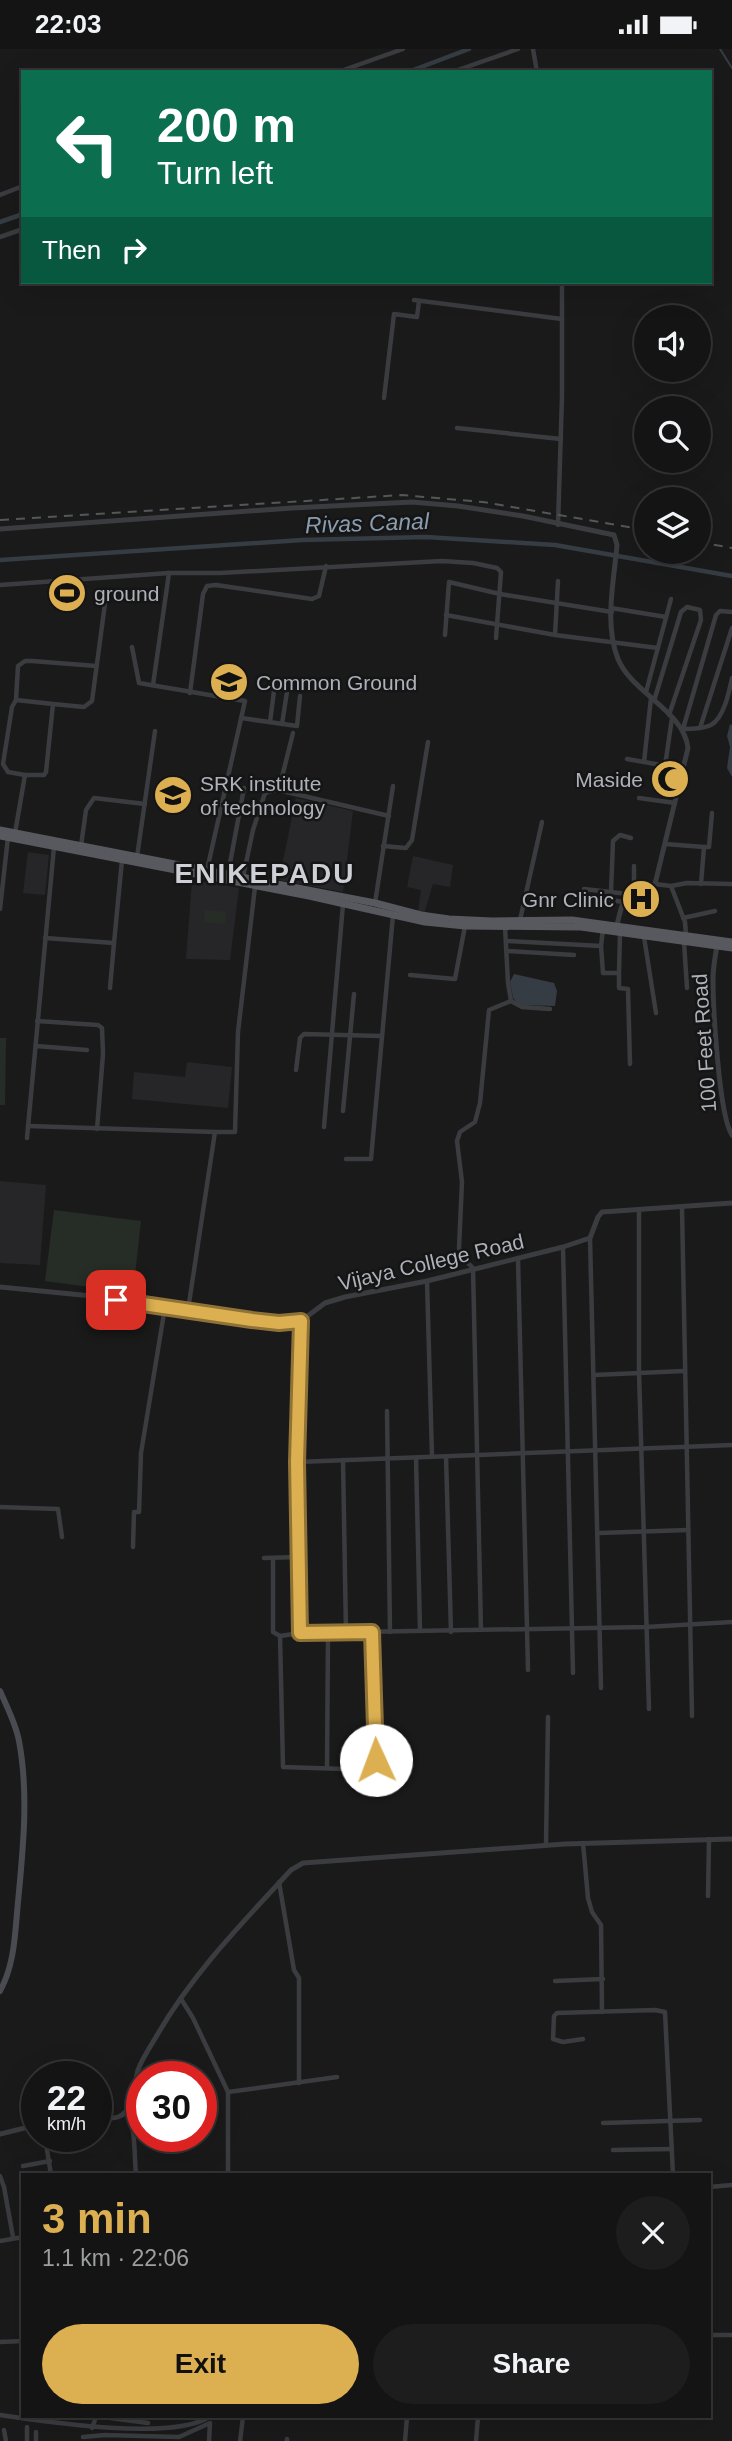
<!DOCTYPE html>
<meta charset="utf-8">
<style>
body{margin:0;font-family:Arial,sans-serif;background:#1d1d1d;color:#f1f3f6;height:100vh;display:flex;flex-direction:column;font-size:26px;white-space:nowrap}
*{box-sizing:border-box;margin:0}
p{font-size:23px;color:#9d9ea0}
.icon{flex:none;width:38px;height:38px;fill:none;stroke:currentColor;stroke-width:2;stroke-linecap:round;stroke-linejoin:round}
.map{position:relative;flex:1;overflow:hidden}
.sheet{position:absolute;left:21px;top:2124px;width:690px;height:245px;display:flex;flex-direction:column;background:#141414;border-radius:0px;box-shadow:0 7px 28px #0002,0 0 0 2px #333334}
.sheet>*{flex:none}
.hud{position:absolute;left:21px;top:21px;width:691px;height:214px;border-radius:0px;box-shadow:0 7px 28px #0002,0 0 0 2px #333334;background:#0b6e4f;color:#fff;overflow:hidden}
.buttons{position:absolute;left:634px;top:256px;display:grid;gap:14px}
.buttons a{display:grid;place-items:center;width:77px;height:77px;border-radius:50%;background:#141414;box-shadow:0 7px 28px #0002,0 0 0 2px #333334;font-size:35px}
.speed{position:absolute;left:21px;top:2012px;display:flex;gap:14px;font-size:35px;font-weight:700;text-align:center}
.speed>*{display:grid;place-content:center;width:91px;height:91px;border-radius:50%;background:#141414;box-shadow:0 7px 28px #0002,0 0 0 2px #333334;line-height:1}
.speed small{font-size:18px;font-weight:400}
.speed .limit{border:10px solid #d22;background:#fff;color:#111}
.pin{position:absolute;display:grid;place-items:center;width:60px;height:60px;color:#fff;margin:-30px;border-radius:14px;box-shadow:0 4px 10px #0006}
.me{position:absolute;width:77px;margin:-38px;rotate:358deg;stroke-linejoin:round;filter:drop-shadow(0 0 5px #0008)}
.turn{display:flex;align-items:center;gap:24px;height:147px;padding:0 21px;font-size:32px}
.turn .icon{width:91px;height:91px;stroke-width:2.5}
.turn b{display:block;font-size:49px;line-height:60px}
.then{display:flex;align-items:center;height:66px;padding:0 21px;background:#0003;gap:14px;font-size:26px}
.round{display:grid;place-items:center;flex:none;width:74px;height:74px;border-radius:37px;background:#1d1d1d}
.summary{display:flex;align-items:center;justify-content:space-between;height:119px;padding:0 21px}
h1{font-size:42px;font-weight:800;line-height:52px;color:#dcaf51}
.action{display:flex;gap:14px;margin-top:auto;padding:14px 21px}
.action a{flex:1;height:80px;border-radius:42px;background:#dcaf51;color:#111;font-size:28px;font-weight:800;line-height:80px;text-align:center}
.action a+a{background:#1d1d1d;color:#f1f3f6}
.status{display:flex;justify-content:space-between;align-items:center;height:49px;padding:0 35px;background:#141414;direction:ltr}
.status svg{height:19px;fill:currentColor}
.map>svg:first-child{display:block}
.built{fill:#262628}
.green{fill:#262d27}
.water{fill:#353c43}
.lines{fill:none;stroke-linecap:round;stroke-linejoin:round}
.stream{stroke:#353c43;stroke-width:2}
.canal{stroke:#353c43;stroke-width:4.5}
.minor{stroke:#3b3c40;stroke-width:4.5}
.tertiary{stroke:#3b3c40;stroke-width:5}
.secondary{stroke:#494b50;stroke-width:6}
.primary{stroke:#58595f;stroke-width:7}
.rail{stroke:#54565b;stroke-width:2;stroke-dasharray:9 7;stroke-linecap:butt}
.route-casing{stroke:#8f7235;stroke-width:18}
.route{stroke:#dcaf51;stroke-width:12}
.labels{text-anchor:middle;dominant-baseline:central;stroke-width:5;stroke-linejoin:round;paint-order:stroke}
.poi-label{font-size:21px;fill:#aeb1b9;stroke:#151516;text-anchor:start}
.street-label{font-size:21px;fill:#aeb1b9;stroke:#151516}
.water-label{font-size:23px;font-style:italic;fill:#8a9daf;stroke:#151516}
.district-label{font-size:28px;font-weight:bold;letter-spacing:2px;fill:#ced0d6;stroke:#151516}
</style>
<div class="status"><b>22:03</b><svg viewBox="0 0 49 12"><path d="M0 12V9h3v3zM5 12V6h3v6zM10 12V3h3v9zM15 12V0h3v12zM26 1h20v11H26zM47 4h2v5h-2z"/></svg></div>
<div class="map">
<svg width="732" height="2392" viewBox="0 0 732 2392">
<rect width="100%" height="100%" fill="#1a1a1b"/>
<g class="built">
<path d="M296 749 353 762 343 843 279 831Z"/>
<path d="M28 803 49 806 45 846 23 844Z"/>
<path d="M413 807 453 816 450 838 433 835 424 865 418 863 421 841 407 838Z"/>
<path d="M192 831 239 839 230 911 186 910Z"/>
<path d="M187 1013 232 1018 228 1059 132 1050 134 1023 185 1028Z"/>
<path d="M0 1132 46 1136 40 1216 0 1214Z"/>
</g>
<g class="green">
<path d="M205 861 226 863 225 875 204 873Z"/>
<path d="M0 989H6L5 1056H0Z"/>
<path d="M54 1161 141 1172 133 1244 45 1232Z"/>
</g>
<g class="water">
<path d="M730 675 732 676V728L727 719 730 698 727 687Z"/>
<path d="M514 925 554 934 557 942 555 957 519 956 513 949 510 933Z"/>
</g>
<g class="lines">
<path class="stream" d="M720 0 732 19"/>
<g class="canal">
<path d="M408 23 469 0"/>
<path d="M0 173 23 165"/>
<path d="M0 511 302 491 426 488 555 496 732 527"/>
</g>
<g class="minor">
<path d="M533 0 537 23"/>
<path d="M338 23 403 0"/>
<path d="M452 23 518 0"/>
<path d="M0 146 23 137"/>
<path d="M0 188 23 180"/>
<path d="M414 251 562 270"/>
<path d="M384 349 394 265 417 268 419 252"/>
<path d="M457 379 561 390"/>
<path d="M558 476 562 347V233"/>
<path d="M0 536 169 524H220L442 512 473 514 497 519 501 523 496 589"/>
<path d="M611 559 666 568"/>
<path d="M732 563 720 562 716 566 683 680C692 680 703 680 711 676 724 669 729 643 732 629"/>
<path d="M446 566 555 586 658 599"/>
<path d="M445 586 449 533 500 545 612 563"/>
<path d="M555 586 558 532"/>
<path d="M132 598 139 634 245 652 207 821"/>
<path d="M153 636 169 524"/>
<path d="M646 643 671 550"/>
<path d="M190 644 203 545 207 537 216 536 312 550 319 547 326 517"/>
<path d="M16 651 53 655 46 723 44 726H25L8 723 3 715 12 658 16 651 18 617 25 612H32L96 617"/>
<path d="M654 652 681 563 687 558 700 561 701 571 669 666"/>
<path d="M53 655 84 658 92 652 106 547"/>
<path d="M241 669 297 677 300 647"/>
<path d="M270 673 274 642"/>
<path d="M282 675 287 643"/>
<path d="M700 679 732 579"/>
<path d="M627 710 684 720"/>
<path d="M644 713 651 649"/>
<path d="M665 717 672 669"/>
<path d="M278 741 389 767"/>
<path d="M639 749 675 754"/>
<path d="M15 784 25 726"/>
<path d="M665 795 704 798"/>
<path d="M81 797 86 761 94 749 145 755"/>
<path d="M383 797 406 799 412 791 428 693"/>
<path d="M137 808 155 682"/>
<path d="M634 817V841"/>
<path d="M228 825 244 739"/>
<path d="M243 828 253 781 265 744 279 740 293 684"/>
<path d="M655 835 671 837 687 834 732 835"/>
<path d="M701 835 704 798H709L712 764"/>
<path d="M671 837 685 873 686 886"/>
<path d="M584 840 628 845"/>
<path d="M611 843 613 792 620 786 631 789"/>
<path d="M580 846 623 853"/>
<path d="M375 854 393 737"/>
<path d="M0 860 8 788"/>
<path d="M683 869 715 862"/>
<path d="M520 871 542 773"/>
<path d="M505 878 508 934 511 952 522 958 550 960"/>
<path d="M644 888 656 964"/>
<path d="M45 889 114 894 122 811"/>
<path d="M506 892 601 897 603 924H619L620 884"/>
<path d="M684 893 687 939"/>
<path d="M601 897 603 880"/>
<path d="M507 902 574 906"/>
<path d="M619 924V939L628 940 630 1015"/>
<path d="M410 926 455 930 465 877"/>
<path d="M110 939 114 894"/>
<path d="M37 972 98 976 102 979 103 1005 97 1080"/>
<path d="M36 997 87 1001"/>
<path d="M296 1021 300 989 304 985 381 987"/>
<path d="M343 1062 354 945"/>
<path d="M28 1077 215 1083"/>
<path d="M324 1078 343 855"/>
<path d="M27 1089 54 798"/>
<path d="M346 1110H371L393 866"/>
<path d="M682 1159 692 1667"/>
<path d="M639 1161V1323L649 1660"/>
<path d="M590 1189 601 1639"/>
<path d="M563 1198 573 1624"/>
<path d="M518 1209 528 1621"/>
<path d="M427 1232 432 1407"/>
<path d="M188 1261 215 1083H235L238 983 255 838"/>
<path d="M594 1326 684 1322"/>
<path d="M387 1362 390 1583"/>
<path d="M446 1408 451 1583"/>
<path d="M416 1409 420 1582"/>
<path d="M343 1411 346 1584"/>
<path d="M297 1413 301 1272"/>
<path d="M0 1458 58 1460 62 1488"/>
<path d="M599 1484 688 1481"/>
<path d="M133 1498 134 1463H139L141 1404 165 1258"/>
<path d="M264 1509 298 1508"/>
<path d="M273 1510V1583L280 1587 283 1718 374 1721 376 1711 372 1583"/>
<path d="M481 1581 473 1219 465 1211 459 1199 462 1133 457 1092 460 1083 475 1073 480 1054 489 961 511 952"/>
<path d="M300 1584 297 1413 732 1396"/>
<path d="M280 1587 300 1584 646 1578 732 1573"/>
<path d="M327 1718 328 1584"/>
<path d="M583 1794 588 1849 592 1863 601 1876 602 1963"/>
<path d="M546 1796 548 1668"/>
<path d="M279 1833 294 1921 299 1929V2034"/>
<path d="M708 1847 709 1790"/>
<path d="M555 1932 603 1930"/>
<path d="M181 1950 193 1969 228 2043V2126"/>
<path d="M583 1990 563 1993 553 1990 554 1967 557 1964 655 1961 665 1963 673 2126"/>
<path d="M228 2043 337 2028"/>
<path d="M127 2062C136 2080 134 2105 136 2126"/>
<path d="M603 2074 700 2071"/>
<path d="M45 2088 51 2126"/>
<path d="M47 2099 93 2094"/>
<path d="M613 2101 672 2100"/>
<path d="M23 2117 50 2112"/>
<path d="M0 2127 4 2138 13 2188"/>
<path d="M709 2138 732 2136"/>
<path d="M0 2192 23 2188"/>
<path d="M709 2286H732"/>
<path d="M0 2293 23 2292"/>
<path d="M0 2366C47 2373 172 2392 209 2368"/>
<path d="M103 2368 148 2374"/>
<path d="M92 2379 96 2368"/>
<path d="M4 2381 6 2392"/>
<path d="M36 2383V2392"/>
<path d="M83 2388 105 2386 179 2388 210 2374 209 2392"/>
<path d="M287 2390V2392"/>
<path d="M27 2392V2378"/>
<path d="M240 2392 243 2368"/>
<path d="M405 2392 407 2368"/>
<path d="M476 2392 478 2368"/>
</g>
<g class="tertiary">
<path d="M0 480 292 459 412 453 458 457 523 467 614 486 617 496C614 532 604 575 618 610 632 644 684 662 688 699L655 835C626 843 624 845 617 876"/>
<path d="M717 897C715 908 713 919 713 930 713 958 719 1067 732 1086"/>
<path d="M0 1238 92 1247 252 1271 293 1274 301 1272 325 1254 345 1248 427 1232 563 1198 590 1189 598 1168 602 1163 732 1154"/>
<path d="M96 2069C103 2069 112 2070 118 2068 135 2062 134 2036 138 2021 142 2010 150 1998 156 1988 192 1925 242 1874 291 1821L303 1814 565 1795 732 1790"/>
<path d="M0 2085 37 2076"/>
</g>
<path class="secondary" d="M0 1642C7 1658 16 1675 19 1692 29 1745 23 1800 18 1853 15 1883 15 1915 0 1942"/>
<g class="primary">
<path d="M0 781 375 854 421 866 449 870 492 872 572 871 732 893"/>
<path d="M0 787 309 847 425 873 465 877 581 878 732 899"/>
</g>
<g class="rail">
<path d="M0 471 402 446 483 453 646 481"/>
<path d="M698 493 732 499"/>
</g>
</g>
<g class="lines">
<defs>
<path id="route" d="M116 1251 252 1271 279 1274 301 1272 297 1413 300 1584 372 1583 376 1711"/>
</defs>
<use href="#route" class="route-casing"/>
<use href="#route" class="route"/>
</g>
<defs>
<symbol id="stadium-disc" viewBox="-11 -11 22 22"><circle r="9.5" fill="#dcaf51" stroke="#151516"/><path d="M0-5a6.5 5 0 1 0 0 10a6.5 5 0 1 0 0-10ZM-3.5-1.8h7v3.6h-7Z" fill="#111"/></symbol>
<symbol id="university-disc" viewBox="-11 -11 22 22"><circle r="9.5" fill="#dcaf51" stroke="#151516"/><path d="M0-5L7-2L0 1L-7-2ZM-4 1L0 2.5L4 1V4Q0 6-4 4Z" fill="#111"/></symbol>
<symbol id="mosque-disc" viewBox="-11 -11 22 22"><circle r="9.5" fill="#dcaf51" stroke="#151516"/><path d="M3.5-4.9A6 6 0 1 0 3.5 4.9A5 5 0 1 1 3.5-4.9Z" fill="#111"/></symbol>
<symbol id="hospital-disc" viewBox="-11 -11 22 22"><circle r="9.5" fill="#dcaf51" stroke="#151516"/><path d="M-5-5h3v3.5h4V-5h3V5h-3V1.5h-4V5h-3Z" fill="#111"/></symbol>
</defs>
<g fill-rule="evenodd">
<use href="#stadium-disc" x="45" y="522" width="44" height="44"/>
<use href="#university-disc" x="207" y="611" width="44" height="44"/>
<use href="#mosque-disc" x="648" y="708" width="44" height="44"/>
<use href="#university-disc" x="151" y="724" width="44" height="44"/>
<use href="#hospital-disc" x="619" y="828" width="44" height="44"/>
</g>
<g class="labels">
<g class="poi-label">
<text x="94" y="544">ground</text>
<text x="256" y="633">Common Ground</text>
<text x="643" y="730" text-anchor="end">Maside</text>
<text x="200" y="734">SRK institute<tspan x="200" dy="24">of technology</tspan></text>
<text x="614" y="850" text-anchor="end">Gnr Clinic</text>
</g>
<g class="street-label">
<text transform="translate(704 994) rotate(-94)">100 Feet Road</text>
<text transform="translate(431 1213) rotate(-13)">Vijaya College Road</text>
</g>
<g class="water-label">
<text transform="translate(367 474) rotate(-2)">Rivas Canal</text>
</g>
<g class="district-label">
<text x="265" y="824">ENIKEPADU</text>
</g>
</g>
</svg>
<div class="buttons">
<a><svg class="icon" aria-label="sound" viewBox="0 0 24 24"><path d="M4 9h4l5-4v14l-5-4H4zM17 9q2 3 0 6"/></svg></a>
<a><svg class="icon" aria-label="search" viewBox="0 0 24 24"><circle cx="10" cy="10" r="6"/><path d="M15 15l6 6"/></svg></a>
<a><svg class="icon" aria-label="layers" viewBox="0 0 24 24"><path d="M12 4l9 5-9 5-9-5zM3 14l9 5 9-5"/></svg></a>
</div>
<div class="speed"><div>22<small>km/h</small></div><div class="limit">30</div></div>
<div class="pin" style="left:116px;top:1251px;background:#d93025"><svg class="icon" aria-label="arrive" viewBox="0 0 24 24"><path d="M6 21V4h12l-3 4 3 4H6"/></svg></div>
<svg class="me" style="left:376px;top:1711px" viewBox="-20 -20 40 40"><circle r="19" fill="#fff"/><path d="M0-13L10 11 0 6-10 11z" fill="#dcaf51"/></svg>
<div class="hud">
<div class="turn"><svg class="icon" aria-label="left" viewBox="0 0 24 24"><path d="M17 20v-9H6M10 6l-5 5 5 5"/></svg><div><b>200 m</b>Turn left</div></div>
<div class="then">Then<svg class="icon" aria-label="right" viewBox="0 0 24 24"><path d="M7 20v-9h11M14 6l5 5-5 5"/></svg></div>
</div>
<section class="sheet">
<div class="summary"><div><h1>3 min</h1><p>1.1 km · 22:06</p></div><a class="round"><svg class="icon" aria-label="close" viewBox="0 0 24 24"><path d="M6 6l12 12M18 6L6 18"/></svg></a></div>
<div class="action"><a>Exit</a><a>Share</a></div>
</section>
</div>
